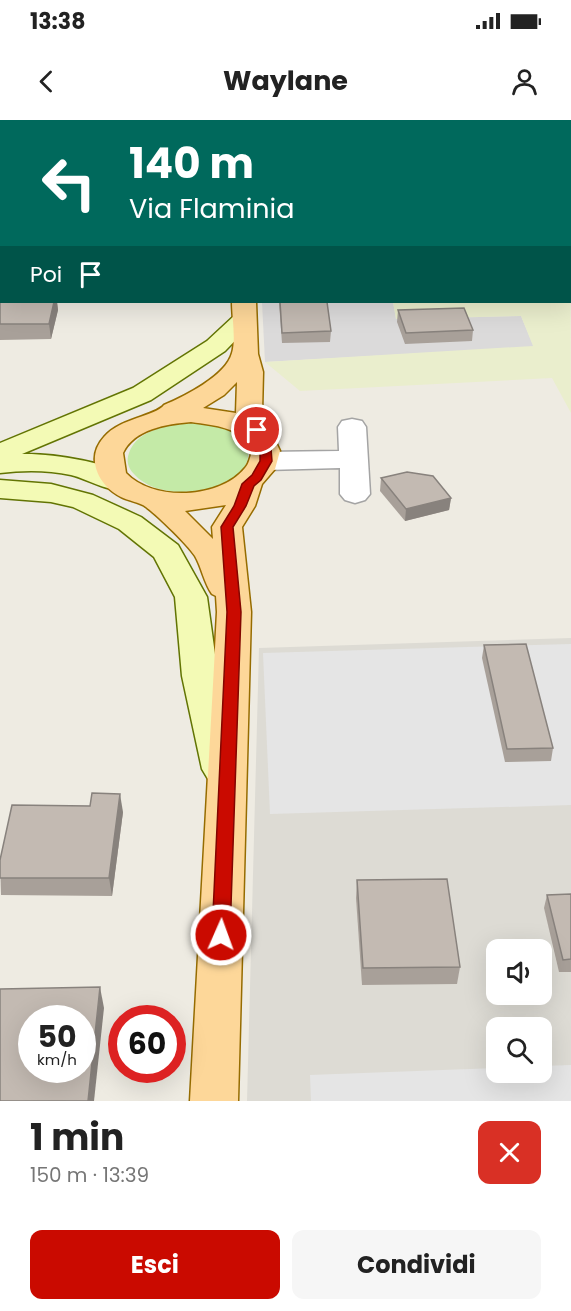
<!DOCTYPE html>
<html lang="it">
<meta charset="utf-8">
<style>
body{margin:0;font-family:Poppins,sans-serif;background:#f6f6f6;color:#222;height:100vh;display:flex;flex-direction:column;font-size:22px;white-space:nowrap}
*{box-sizing:border-box;margin:0}
p{font-size:20px;color:#767676}
.icon{flex:none;width:33px;height:33px;fill:none;stroke:currentColor;stroke-width:2;stroke-linecap:round;stroke-linejoin:round}
.map{position:relative;height:981px;overflow:hidden}
.side{display:flex;flex-direction:column;background:#fff;flex:1}
.side>*{flex:none}
.top-card{position:absolute;left:0px;top:0px;width:572px;height:183px;box-shadow:0 6px 24px #0002;background:#00695c;color:#fff;overflow:hidden}
.controls{position:absolute;left:486px;top:819px;display:grid;gap:12px}
.controls a{display:grid;place-items:center;width:66px;height:66px;border-radius:12px;background:#fff;box-shadow:0 6px 24px #0002;font-size:30px}
.speed{position:absolute;left:18px;top:885px;display:flex;gap:12px;font-size:30px;font-weight:700;text-align:center}
.speed>*{display:grid;place-content:center;width:78px;height:78px;border-radius:50%;background:#fff;box-shadow:0 6px 24px #0002;line-height:1}
.speed small{font-size:15px;font-weight:400}
.speed .limit{border:9px solid #d22;background:#fff;color:#111}
.pin{position:absolute;display:grid;place-items:center;width:51px;height:51px;color:#fff;margin:-26px;border:3px solid #fff;border-radius:50%;box-shadow:0 2px 6px #0007}
.me{position:absolute;width:66px;margin:-33px;rotate:2deg;stroke-linejoin:round;filter:drop-shadow(0 0 4px #0008)}
.turn{display:flex;align-items:center;gap:21px;height:126px;padding:0 30px;font-size:27px}
.turn .icon{width:78px;height:78px;stroke-width:2.5}
.turn b{display:block;font-size:42px;line-height:51px}
.then{display:flex;align-items:center;height:57px;padding:0 30px;background:#0003;gap:12px;font-size:22px}
.round{display:grid;place-items:center;flex:none;width:63px;height:63px;border-radius:12px;background:#f6f6f6}
.head{display:flex;align-items:center;justify-content:space-between;height:102px;padding:0 30px}
h1{font-size:36px;font-weight:700;line-height:45px}
.cta{display:flex;gap:12px;margin-top:auto;padding:12px 30px}
.cta a{flex:1;height:69px;border-radius:12px;background:#ca0a00;color:#fff;font-size:24px;font-weight:700;line-height:69px;text-align:center}
.cta a+a{background:#f6f6f6;color:#222}
.status{display:flex;justify-content:space-between;align-items:center;height:42px;padding:0 30px;background:#fff;direction:ltr}
.status svg{height:16px;fill:currentColor}
header{display:flex;justify-content:space-between;align-items:center;height:78px;padding:0 30px;background:#fff;font-size:27px;font-weight:700}
.map>svg:first-child{display:block}
.residential{fill:#dbdada}
.airport{fill:#dddbd4;fill-rule:evenodd}
.farmland{fill:#eaeecd}
.grass{fill:#c4eaa7}
.parking{fill:#e5e5e5}
.lines{fill:none;stroke-linecap:round;stroke-linejoin:round}
.stream{fill:#a2cddd;fill-rule:evenodd}
.street-casing{stroke:#a4a4a4;stroke-width:3}
.secondary-casing{stroke:#627403;stroke-width:3}
.primary-casing{stroke:#966c00;stroke-width:3}
.street{fill:#fff;fill-rule:evenodd}
.secondary{fill:#f3fab5;fill-rule:evenodd}
.primary{fill:#fdd799;fill-rule:evenodd}
.wall{fill:#a8a099}
.shaded-wall{fill:#88827d}
.building{fill:#c3bab2;stroke:#88827d;stroke-width:1.5;fill-rule:evenodd}
.route{fill:#ca0a00;stroke:#830600;stroke-width:1.5}
</style>
<div class="status"><b>13:38</b><svg viewBox="0 0 49 12"><path d="M0 12V9h3v3zM5 12V6h3v6zM10 12V3h3v9zM15 12V0h3v12zM26 1h20v11H26zM47 4h2v5h-2z"/></svg></div>
<header><svg class="icon" aria-label="back" viewBox="0 0 24 24"><path d="M15 5l-7 7 7 7"/></svg>Waylane<svg class="icon" aria-label="person" viewBox="0 0 24 24"><circle cx="12" cy="8" r="4"/><path d="M4 21q1-7 8-7t8 7"/></svg></header>
<div class="map">
<svg width="571" height="981" viewBox="0 0 571 981">
<rect width="100%" height="100%" fill="#eeebe2"/>
<path class="residential" d="M262 182H393L396 199 521 196 534 227 265 242Z"/>
<path class="airport" d="M571 518V981H247L259 528ZM496 830H542V874H496ZM496 908H542V952H496Z"/>
<path class="farmland" d="M570 64 571 293 552 258 300 271 265 242 533 226 521 196 396 199 393 182H570Z"/>
<path class="grass" d="M191 303C210 305 239 307 247 328 251 339 244 350 236 356 210 375 157 380 134 354 128 348 126 341 129 333 137 309 170 305 191 303Z"/>
<g class="parking">
<path d="M571 524V685L270 694 263 533Z"/>
<path d="M571 945V981H311L310 955 496 948V952H542V946Z"/>
</g>
<g class="lines">
<rect class="stream" x="0" y="13" width="2" height="2"/>
<defs>
<path id="street" d="M352 299 362 301 366 307 370 374 365 380 355 383 345 380 340 374V348L266 350 256 347 252 341 256 335 266 332 339 331 338 307 342 301Z"/>
<g id="secondary">
<path d="M243 193 251 195 255 200 225 231 151 280 22 334C47 333 120 342 135 363L130 369C110 374 91 360 71 355 48 350 24 350 0 353V323L133 268 207 221 235 195Z"/>
<path d="M0 360 51 364 93 375 141 397 178 425 207 477 218 556 240 649 234 659 221 663 208 659 202 649 182 556 175 477 154 437 119 409 73 387 51 382 0 378Z"/>
</g>
<g id="primary">
<path d="M244 0H262L243 2Z"/>
<path d="M232 182H256L258 234 263 252 262 292 280 331 275 349 262 364 255 386 242 407 251 492 238 981H190L217 492 216 476 212 474C204 463 202 448 195 436 187 424 158 396 146 387 140 382 128 381 121 377 98 365 85 338 104 317 120 298 156 296 164 285 183 277 226 256 232 233 236 221 232 196 232 182ZM237 262 236 293 203 288 224 275ZM191 302C216 306 240 306 252 331 250 337 249 344 245 348 220 379 153 382 126 353L123 333C134 309 167 304 191 302ZM226 385 212 407 213 419 185 391Z"/>
</g>
</defs>
<use href="#street" class="street-casing"/>
<use href="#secondary" class="secondary-casing"/>
<use href="#primary" class="primary-casing"/>
<use href="#street" class="street"/>
<use href="#secondary" class="secondary"/>
<use href="#primary" class="primary"/>
</g>
<g class="wall">
<path d="M571 0V46H570V2Z"/>
<path d="M0 147 2 182H57L58 190 51 219 0 220Z"/>
<path d="M279 182H327L331 211 330 222 282 223Z"/>
<path d="M398 190 473 210 472 221 405 224 397 202Z"/>
<path d="M381 358 451 378 449 390 405 401 380 371Z"/>
<path d="M484 525 553 628 551 641 505 642 482 538Z"/>
<path d="M123 692 112 776 1 775 0 740Z"/>
<path d="M357 760 460 847 457 864 362 865 356 778Z"/>
<path d="M571 774V852H559L544 788 547 775Z"/>
</g>
<g class="shaded-wall">
<path d="M54 182H57L58 190 51 219 49 204Z"/>
<path d="M451 378 449 390 405 401 406 389Z"/>
<path d="M120 674 123 692 112 776 109 758Z"/>
<path d="M100 867 104 888 94 981H88Z"/>
</g>
<g class="building">
<path d="M372 0H571V33H570V2H366Z"/>
<path d="M0 147H2V182H54L49 204H0Z"/>
<path d="M280 182H327L331 211 282 213Z"/>
<path d="M464 188 473 210 406 213 398 190Z"/>
<path d="M407 352 433 356 451 378 406 389 381 358Z"/>
<path d="M526 524 553 628 507 629 484 525Z"/>
<path d="M92 673 120 674 109 758H0V740L12 685 90 686Z"/>
<path d="M447 759 460 847 363 848 357 760Z"/>
<path d="M571 774V839L563 840 547 775Z"/>
<path d="M100 867 88 981H0V869ZM32 898H82V950H32Z"/>
</g>
<path class="route" d="M257 307 263 310 271 329 272 341 261 360 254 366 246 386 233 407 241 492 230 815 227 821 221 823 214 821 212 815 227 492 221 407 234 386 242 364 252 355 260 341V329L252 310Z"/>
</svg>
<div class="controls">
<a><svg class="icon" aria-label="sound" viewBox="0 0 24 24"><path d="M4 9h4l5-4v14l-5-4H4zM17 9q2 3 0 6"/></svg></a>
<a><svg class="icon" aria-label="search" viewBox="0 0 24 24"><circle cx="10" cy="10" r="6"/><path d="M15 15l6 6"/></svg></a>
</div>
<div class="speed"><div>50<small>km/h</small></div><div class="limit">60</div></div>
<div class="pin" style="left:257px;top:310px;background:#d93025"><svg class="icon" aria-label="arrive" viewBox="0 0 24 24"><path d="M6 21V4h12l-3 4 3 4H6"/></svg></div>
<svg class="me" style="left:221px;top:815px" viewBox="-20 -20 40 40"><circle r="17" fill="#ca0a00" stroke="#fff" stroke-width="3"/><path d="M0-11L8 9 0 5-8 9z" fill="#fff"/></svg>
<div class="top-card">
<div class="turn"><svg class="icon" aria-label="left" viewBox="0 0 24 24"><path d="M17 20v-9H6M10 6l-5 5 5 5"/></svg><div><b>140 m</b>Via Flaminia</div></div>
<div class="then">Poi<svg class="icon" aria-label="arrive" viewBox="0 0 24 24"><path d="M6 21V4h12l-3 4 3 4H6"/></svg></div>
</div>
</div>
<section class="side">
<div class="head"><div><h1>1 min</h1><p>150 m · 13:39</p></div><a class="round" style="background:#d93025;color:#fff"><svg class="icon" aria-label="close" viewBox="0 0 24 24"><path d="M6 6l12 12M18 6L6 18"/></svg></a></div>
<div class="cta"><a>Esci</a><a>Condividi</a></div>
</section>
